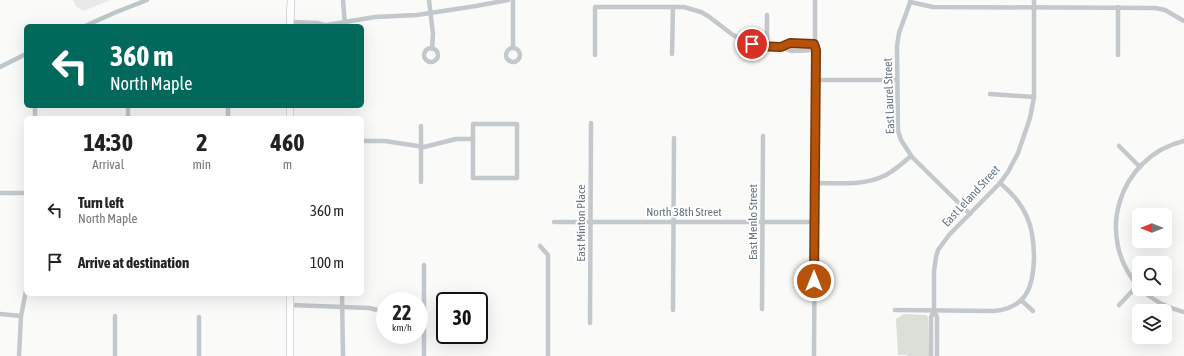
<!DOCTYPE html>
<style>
body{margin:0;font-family:"Asap Condensed",sans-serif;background:#f6f6f6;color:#222;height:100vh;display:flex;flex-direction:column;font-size:15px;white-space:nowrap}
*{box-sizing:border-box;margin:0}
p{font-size:13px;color:#767676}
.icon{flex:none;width:22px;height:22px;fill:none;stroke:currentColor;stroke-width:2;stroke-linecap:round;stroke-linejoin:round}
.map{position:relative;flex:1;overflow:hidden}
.sheet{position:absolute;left:24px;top:116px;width:340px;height:180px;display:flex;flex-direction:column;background:#fff;border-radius:6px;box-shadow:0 4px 16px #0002}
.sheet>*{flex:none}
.top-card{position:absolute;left:24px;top:24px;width:340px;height:84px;border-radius:6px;box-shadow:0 4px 16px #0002;background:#00695c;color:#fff;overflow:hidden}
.needle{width:26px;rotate:270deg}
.fabs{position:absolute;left:1132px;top:208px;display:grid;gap:8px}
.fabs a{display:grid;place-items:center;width:40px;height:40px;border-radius:6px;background:#fff;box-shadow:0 4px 16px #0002;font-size:20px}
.speed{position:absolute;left:376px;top:292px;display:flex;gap:8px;font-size:20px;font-weight:700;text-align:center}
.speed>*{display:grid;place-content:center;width:52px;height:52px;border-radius:50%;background:#fff;box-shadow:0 4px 16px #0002;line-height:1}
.speed small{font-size:10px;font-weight:400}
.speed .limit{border:2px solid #111;border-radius:6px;background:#fff;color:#111}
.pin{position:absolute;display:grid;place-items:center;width:34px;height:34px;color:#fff;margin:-17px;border:2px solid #fff;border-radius:50%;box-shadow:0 1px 4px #0007}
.me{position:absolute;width:44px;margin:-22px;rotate:0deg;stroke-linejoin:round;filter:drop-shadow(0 0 3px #0008)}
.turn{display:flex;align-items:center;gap:14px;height:84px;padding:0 20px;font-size:18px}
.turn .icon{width:52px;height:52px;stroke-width:2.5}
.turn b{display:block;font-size:28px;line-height:34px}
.eta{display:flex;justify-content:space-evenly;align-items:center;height:68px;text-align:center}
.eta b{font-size:24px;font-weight:700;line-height:28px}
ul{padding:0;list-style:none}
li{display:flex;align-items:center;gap:12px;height:52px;padding:0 20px}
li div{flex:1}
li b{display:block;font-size:15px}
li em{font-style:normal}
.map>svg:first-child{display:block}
.built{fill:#e8e9e9}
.green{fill:#dadfd7}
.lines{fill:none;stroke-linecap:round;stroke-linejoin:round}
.canal{stroke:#bbc7cb;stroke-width:4.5}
.secondary-casing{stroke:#b3babf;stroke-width:8}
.minor{stroke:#c3c8cc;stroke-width:4.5}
.secondary{stroke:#fff;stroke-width:7}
.route-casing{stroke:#753606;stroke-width:10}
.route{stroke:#b45309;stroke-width:7}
.labels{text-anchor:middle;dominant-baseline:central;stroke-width:4;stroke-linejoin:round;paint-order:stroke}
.street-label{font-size:12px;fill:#657683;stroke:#fff}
</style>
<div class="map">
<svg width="1184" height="356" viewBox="0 0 1184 356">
<rect width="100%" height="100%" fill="#fafaf8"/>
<path class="built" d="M73 0H111L83 11 76 6Z"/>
<path class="green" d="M904 314 926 315 928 317 929 356H907V355H898L896 319Z"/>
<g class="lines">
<g class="canal">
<path d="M85 26 114 13 147 0"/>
<path d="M0 67 26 54"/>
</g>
<defs>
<g id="secondary">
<path d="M290 26 291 0"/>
<path d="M290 106V118"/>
<path d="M290 356V294"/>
</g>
</defs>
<use href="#secondary" class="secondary-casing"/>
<g class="minor">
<path d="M343 0 345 26"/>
<path d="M429 0 433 34 432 49"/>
<path d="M513 0V48"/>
<path d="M911 0 899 33 897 46 898 131 901 140 912 157 970 214"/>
<path d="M910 2 933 7 1155 8 1165 10 1184 21"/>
<path d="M290 22 317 23 325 25"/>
<path d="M321 26 375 17 417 15 476 6 508 0"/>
<path d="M767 46V15"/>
<path d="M781 47 790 43 815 44"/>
<circle cx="431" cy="55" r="7"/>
<circle cx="513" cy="55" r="7"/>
<path d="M672 54 673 7"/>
<path d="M595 55V7H684L701 12 708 16 733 35 752 44 758 46 781 47 791 51 816 50"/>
<path d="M1118 55V7"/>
<path d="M755 57 758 46"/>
<path d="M816 80H897"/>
<path d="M990 94 1034 97"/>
<path d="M35 106V118"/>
<path d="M128 118V106"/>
<path d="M228 118V106"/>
<rect x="473" y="124" width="44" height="54"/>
<path d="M362 141H385L424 147 456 139H473"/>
<path d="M1119 146 1140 167"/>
<path d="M421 182V126"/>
<path d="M815 183C839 183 864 186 886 175 895 170 903 163 911 156"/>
<path d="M0 193H26"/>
<path d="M554 222H815"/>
<path d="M540 246 548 255V356"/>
<path d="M1139 287C1094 237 1118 157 1184 141"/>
<path d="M1141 289C1153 301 1168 308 1184 312"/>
<path d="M342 294 343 356"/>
<path d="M1021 300 1033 311"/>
<path d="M291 305 369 308 385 312"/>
<path d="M1119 305 1138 285"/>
<path d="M762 309 763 136"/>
<path d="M673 310 674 138"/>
<path d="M895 310 994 311C1026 308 1033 288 1034 259 1034 244 1033 230 1027 217 1021 203 1011 192 1000 183"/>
<path d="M934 311 937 317V356"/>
<path d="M0 314 21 316"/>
<path d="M199 317V356"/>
<path d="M590 323 591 123"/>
<path d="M19 356 21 316 26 291"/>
<path d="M115 356V316"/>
<path d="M424 356V265"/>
<path d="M814 356 816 50 815 44V0"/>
<path d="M931 356V317L934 311V271L936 257 938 250 949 235 1000 183 1008 172 1018 153 1030 118 1034 97V0"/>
</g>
<use href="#secondary" class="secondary"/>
</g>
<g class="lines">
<defs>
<path id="route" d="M752 44 758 46 781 47 790 43 814 44 816 50 814 281"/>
</defs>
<use href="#route" class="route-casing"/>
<use href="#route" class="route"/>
</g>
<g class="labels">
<g class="street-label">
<text transform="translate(889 96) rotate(-92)">East Laurel Street</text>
<text transform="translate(971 196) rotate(-47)">East Leland Street</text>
<text x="684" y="212">North 38th Street</text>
<text transform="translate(753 222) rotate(-90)">East Menlo Street</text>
<text transform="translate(581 223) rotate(-90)">East Minton Place</text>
</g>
</g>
</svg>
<div class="fabs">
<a><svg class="needle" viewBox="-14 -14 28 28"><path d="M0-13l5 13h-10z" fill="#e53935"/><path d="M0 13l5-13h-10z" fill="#767676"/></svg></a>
<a><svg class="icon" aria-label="search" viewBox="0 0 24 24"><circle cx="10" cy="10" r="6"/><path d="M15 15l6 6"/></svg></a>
<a><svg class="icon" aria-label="layers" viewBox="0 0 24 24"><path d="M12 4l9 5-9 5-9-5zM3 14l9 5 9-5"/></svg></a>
</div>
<div class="speed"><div>22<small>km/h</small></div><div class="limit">30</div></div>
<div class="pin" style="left:752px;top:44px;background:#d93025"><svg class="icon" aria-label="arrive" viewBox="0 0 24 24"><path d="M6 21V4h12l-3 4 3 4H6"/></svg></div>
<svg class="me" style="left:814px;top:281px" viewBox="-20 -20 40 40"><circle r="17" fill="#b45309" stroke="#fff" stroke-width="3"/><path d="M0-11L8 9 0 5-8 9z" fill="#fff"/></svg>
<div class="top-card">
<div class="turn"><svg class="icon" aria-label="left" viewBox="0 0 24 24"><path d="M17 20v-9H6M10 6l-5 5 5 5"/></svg><div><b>360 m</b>North Maple</div></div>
</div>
<section class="sheet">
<div class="eta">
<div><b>14:30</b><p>Arrival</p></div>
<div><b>2</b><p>min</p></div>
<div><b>460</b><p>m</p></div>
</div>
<ul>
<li><svg class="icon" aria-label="left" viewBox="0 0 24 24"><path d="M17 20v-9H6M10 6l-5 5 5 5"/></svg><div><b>Turn left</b><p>North Maple</p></div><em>360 m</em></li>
<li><svg class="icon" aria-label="arrive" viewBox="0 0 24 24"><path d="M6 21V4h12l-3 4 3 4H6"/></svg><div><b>Arrive at destination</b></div><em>100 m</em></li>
</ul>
</section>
</div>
